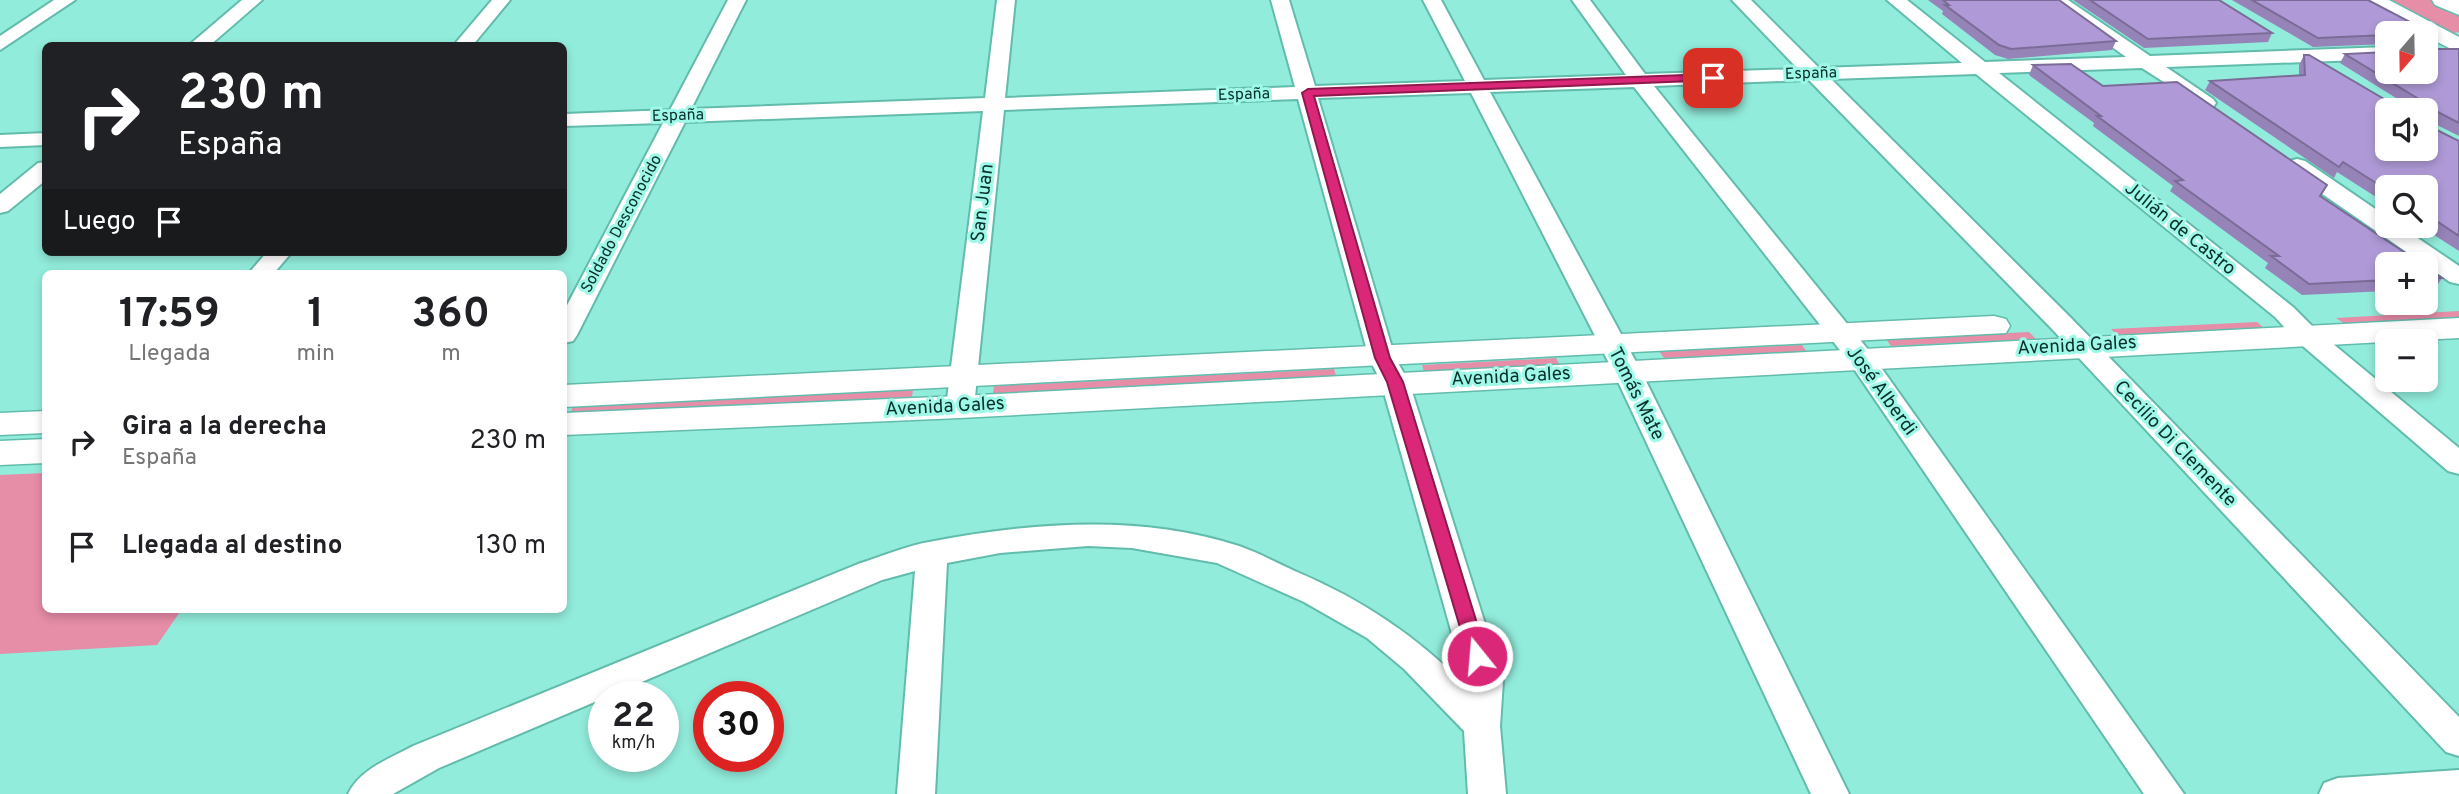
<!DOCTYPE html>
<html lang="es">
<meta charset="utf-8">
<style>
body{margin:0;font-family:Overpass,sans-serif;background:#f6f6f6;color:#202124;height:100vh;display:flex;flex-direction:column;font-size:26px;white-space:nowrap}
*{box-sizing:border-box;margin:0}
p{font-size:23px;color:#757577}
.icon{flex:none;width:38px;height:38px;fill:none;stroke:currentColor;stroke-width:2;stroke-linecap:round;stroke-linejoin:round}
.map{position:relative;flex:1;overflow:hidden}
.drawer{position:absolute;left:42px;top:270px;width:525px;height:343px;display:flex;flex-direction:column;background:#fff;border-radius:10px;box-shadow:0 4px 10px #0003}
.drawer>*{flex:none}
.hud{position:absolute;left:42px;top:42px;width:525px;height:214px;border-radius:10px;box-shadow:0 4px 10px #0003;background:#202124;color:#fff;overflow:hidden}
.needle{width:46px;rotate:200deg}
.fabs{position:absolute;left:2375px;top:21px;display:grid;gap:14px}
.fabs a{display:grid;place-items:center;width:63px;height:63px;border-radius:10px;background:#fff;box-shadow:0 4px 10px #0003;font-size:35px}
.speed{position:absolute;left:588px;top:681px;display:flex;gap:14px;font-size:35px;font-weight:700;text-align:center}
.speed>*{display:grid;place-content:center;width:91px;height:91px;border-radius:50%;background:#fff;box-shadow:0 4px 10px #0003;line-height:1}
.speed small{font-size:18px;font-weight:400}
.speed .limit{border:10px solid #d22;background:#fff;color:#111}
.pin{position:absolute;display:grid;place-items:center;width:60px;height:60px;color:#fff;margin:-30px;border-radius:14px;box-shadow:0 4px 10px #0006}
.me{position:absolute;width:77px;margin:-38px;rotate:343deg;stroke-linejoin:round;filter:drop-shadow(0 0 5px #0008)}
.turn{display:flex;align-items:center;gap:24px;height:147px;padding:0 21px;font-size:32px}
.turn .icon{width:91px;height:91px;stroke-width:2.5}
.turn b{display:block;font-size:49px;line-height:60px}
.then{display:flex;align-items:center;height:66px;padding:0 21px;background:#0003;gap:14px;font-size:26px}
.eta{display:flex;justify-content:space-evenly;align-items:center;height:119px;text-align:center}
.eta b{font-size:42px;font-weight:700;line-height:49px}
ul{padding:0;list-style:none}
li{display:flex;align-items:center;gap:21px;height:105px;padding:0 21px}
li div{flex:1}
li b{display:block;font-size:26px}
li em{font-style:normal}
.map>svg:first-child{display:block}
.green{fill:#e68da8}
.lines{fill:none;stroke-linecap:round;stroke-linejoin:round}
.minor-casing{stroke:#62bcac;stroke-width:4}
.tertiary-casing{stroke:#62bcac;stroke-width:3}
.minor{fill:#fff;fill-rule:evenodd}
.tertiary{fill:#fff;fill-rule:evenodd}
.wall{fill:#9684b9;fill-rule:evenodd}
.building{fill:#af9ad7;stroke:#7a6c96;stroke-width:2;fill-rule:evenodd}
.route{fill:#db2777;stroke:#8e194d;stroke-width:2}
.labels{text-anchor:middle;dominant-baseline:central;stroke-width:6;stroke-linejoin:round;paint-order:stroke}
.far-street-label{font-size:16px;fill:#08302a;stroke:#9ff9e8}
.street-label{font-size:19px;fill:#08302a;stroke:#9ff9e8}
</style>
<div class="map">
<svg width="2459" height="794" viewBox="0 0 2459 794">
<rect width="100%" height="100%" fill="#92ecdb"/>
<g class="green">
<path d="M2385 0H2433L2459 13V32L2450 34Z"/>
<path d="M2459 311V319L2345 324 2336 318Z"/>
<path d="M2257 322 2265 329 2118 336 2111 329Z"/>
<path d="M2029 332 2036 339 1891 346 1886 339Z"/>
<path d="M1802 345 1807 352 1664 358 1659 351Z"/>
<path d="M1556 358 1560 365 1424 372 1422 365Z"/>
<path d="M1334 369 1336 376 993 394 994 386Z"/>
<path d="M913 389 912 397 570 413 574 405Z"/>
<path d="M45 473 46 609H182L157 645 0 654V475Z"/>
</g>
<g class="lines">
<defs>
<g id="minor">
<path d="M54 0H75L0 50V36Z"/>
<path d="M242 0H262L209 46H188Z"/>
<path d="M492 0H510L472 46H453Z"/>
<path d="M728 0H746L691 109 985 98 997 0H1015L1005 98 1295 87 1271 0H1289L1315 86 1465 81 1423 0H1441L1484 80 1626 75 1572 0H1590L1645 74 1798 69 1732 0H1751L1819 68 1962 63 1887 0H1907L1985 62 2126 57 2047 0H2068L2150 56 2387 47V59L2166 67 2213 99 2216 103 2213 107 2206 109 2142 68 1999 73 2293 307 2315 329 2459 448V474L2448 471 2297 341 2275 317 1976 74 1831 79 2070 317 2459 717V756L2446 752 2052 329 1809 80 1654 86 1870 352 2184 794H2144L1850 363 1634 87 1490 92 1641 371 1849 794H1811L1613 371 1471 93 1318 98 1395 358 1409 382 1503 681 1500 726 1506 794H1468L1464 731 1404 669 1367 638 1304 602 1217 563 1132 548 1088 546 1000 553 947 563 935 794H897L915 571 882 580 439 768 393 794H348C360 769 389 759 413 746L858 564C880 557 909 545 929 542 1029 523 1139 513 1239 546 1259 553 1277 563 1297 572 1363 600 1416 636 1467 687L1381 382 1369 358 1298 99 1004 110 974 407 970 413 960 416 950 413 946 407 983 111 685 122 577 335 573 341 564 343V311L663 123 564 126V114L670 110Z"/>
<path d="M46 133V145L0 147V135Z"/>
<path d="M2297 159 2305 161 2387 217V226H2400L2459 266V284L2450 282 2289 171 2286 166 2289 161Z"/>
<path d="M46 162V180L8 211 0 213V194L38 163Z"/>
<path d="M267 252H292L274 273H249Z"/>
<path d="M2459 770V794H2319L2324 783 2338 778Z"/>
</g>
<g id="tertiary">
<path d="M2361 0H2389L2459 37V53L2364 5Z"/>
<path d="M2432 0H2459V15L2435 5Z"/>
<path d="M1994 316 2006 319 2010 326 2006 333 564 407V385Z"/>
<path d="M2459 318V338L960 418 564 435V413L960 396Z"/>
<path d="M46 411V433L0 435V413Z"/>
<path d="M46 439V463L0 465V441Z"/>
</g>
</defs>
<use href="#minor" class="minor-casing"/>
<use href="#tertiary" class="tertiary-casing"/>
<use href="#minor" class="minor"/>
<use href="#tertiary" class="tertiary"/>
</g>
<g class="wall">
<path d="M1928 0H2059L2116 41 2112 50 2008 59 1995 55 1942 14 1943 11Z"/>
<path d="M2073 0H2219L2272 33 2268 42 2144 48Z"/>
<path d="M2232 0H2368L2431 33 2430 49H2459V136L2431 122V127L2459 141V251L2420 226H2426V187H2387V204L2337 172 2334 178 2205 90 2210 81 2299 76V65L2304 55H2309L2391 103H2404L2340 63 2345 54 2387 52V72H2426V33H2387V44L2313 47ZM2387 110H2426V149H2387Z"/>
<path d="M2033 65 2103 86 2321 197 2387 264V291L2302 295 2265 268 2268 263 2170 191 2173 186 2093 126 2094 123 2029 75Z"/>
<path d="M2426 267 2442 278 2435 289H2426Z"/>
</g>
<g class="building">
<path d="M1943 0H2059L2116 41 2011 49 1999 45 1945 5H1949Z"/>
<path d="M2090 0H2219L2272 33 2148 39Z"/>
<path d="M2252 0H2368L2431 33 2430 49H2459V123L2430 108 2431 127 2459 141V236L2426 214V187H2387V190L2343 162 2339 167 2210 81 2305 75 2304 55H2309L2391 103H2416L2417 98 2345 54 2387 52V72H2426V33H2387V35L2318 38ZM2387 110H2426V149H2387Z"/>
<path d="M2071 64 2103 86 2177 82 2327 185 2320 196 2422 264H2387V280L2309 284 2271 256H2279L2175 181 2183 180 2097 116H2101L2033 65Z"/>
<path d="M2426 267 2442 278 2426 279Z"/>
</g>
<path class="route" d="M1713 74 1717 75V80L1314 96 1390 358 1403 382 1487 656 1484 661H1470L1387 382 1375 358 1302 93 1308 89Z"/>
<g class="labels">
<g class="far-street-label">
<text transform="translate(1811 74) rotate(-2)">España</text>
<text transform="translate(1244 95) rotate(-2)">España</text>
<text transform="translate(678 116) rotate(-2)">España</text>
<text transform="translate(622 224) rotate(-62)">Soldado Desconocido</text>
</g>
<g class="street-label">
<text transform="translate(983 203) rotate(-83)">San Juan</text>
<text transform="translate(2180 229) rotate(39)">Julián de Castro</text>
<text transform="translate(2077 346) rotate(-3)">Avenida Gales</text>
<text transform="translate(1511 377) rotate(-3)">Avenida Gales</text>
<text transform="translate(1881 391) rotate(54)">José Alberdi</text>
<text transform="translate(1636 394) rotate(63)">Tomás Mate</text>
<text transform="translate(945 407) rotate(-3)">Avenida Gales</text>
<text transform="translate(2175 444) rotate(46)">Cecilio Di Clemente</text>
</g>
</g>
</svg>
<div class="fabs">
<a><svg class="needle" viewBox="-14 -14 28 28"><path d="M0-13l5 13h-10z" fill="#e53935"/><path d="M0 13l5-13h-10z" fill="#757577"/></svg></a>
<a><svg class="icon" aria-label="sound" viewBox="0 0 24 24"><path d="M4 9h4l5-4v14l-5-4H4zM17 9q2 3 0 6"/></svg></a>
<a><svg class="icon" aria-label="search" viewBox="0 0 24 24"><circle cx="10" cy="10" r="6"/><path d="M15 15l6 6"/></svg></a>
<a>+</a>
<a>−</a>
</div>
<div class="speed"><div>22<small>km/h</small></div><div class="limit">30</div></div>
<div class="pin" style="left:1713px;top:78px;background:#d93025"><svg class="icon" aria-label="arrive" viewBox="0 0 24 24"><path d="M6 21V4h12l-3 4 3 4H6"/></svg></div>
<svg class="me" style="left:1477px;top:656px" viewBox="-20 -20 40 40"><circle r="17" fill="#db2777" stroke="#fff" stroke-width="3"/><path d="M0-11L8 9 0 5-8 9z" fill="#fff"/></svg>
<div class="hud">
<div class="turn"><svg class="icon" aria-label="right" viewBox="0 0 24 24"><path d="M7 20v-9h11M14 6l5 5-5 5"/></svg><div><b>230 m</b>España</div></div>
<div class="then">Luego<svg class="icon" aria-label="arrive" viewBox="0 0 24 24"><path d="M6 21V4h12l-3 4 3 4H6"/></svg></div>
</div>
<section class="drawer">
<div class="eta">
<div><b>17:59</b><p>Llegada</p></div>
<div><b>1</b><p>min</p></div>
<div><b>360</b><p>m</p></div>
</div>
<ul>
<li><svg class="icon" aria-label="right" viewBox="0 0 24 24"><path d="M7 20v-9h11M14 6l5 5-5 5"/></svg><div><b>Gira a la derecha</b><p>España</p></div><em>230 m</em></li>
<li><svg class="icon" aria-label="arrive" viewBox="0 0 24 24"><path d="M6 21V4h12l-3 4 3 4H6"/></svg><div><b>Llegada al destino</b></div><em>130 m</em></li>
</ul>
</section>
</div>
